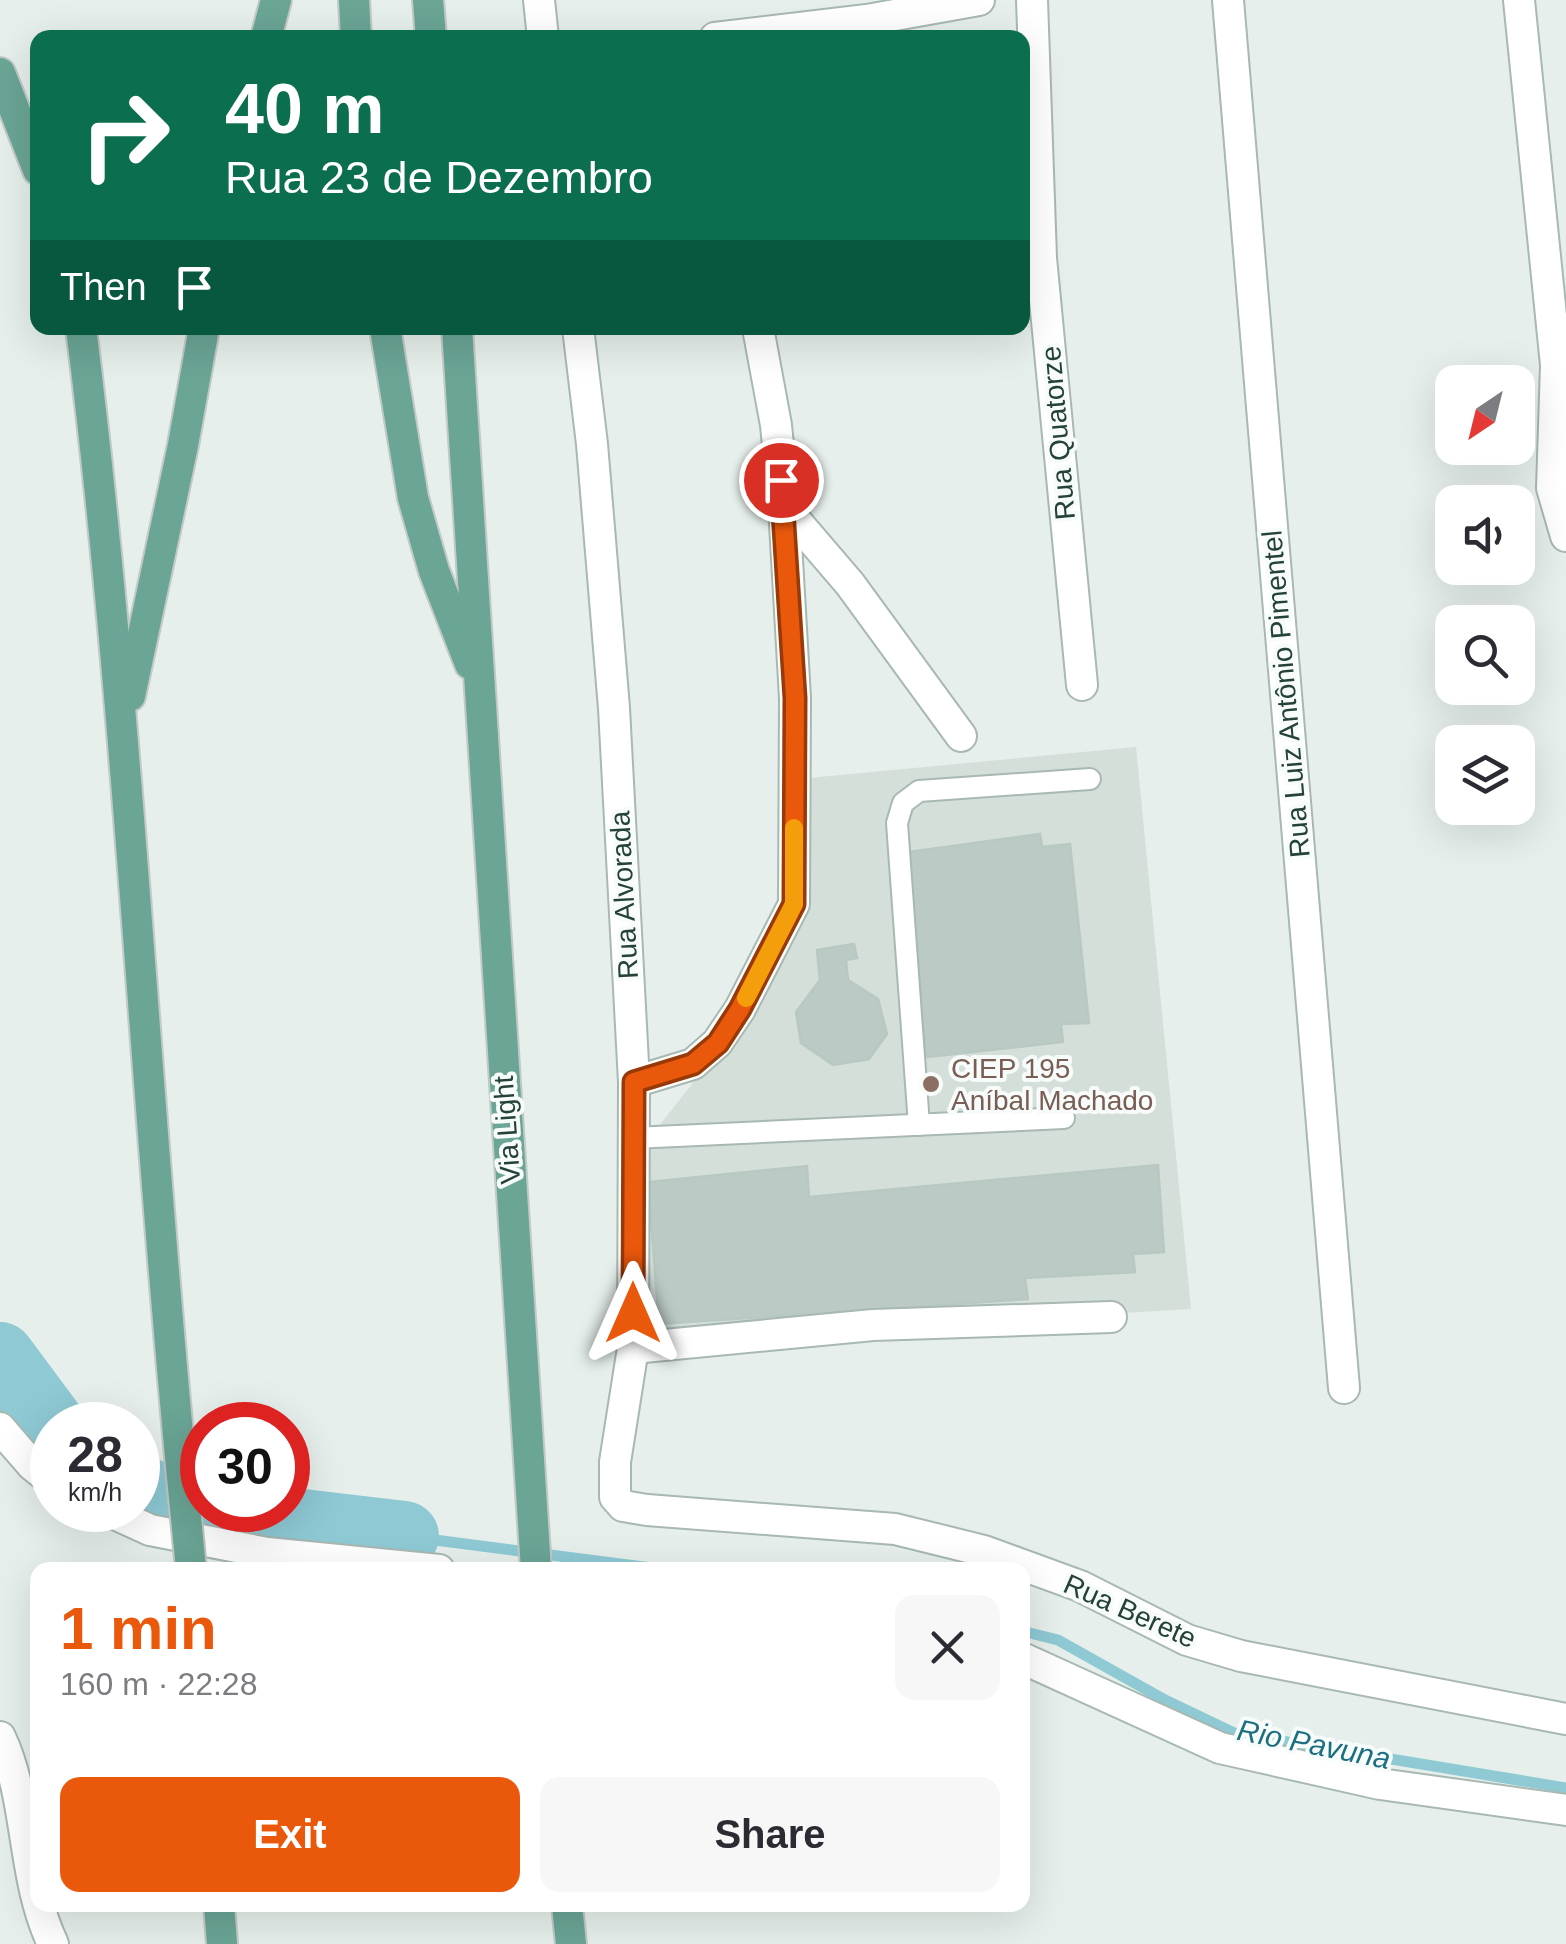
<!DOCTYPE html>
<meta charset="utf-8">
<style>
body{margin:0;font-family:Helvetica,sans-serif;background:#f7f7f7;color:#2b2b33;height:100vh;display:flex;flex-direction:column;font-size:38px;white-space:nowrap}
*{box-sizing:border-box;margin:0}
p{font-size:32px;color:#7c7c81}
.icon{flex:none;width:55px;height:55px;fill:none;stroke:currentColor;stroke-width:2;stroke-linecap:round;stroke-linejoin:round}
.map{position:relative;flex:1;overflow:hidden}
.panel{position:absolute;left:30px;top:1562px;width:1000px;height:350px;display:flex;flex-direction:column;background:#fff;border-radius:20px;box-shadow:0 10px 40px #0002}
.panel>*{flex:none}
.hud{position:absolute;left:30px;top:30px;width:1000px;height:305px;border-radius:20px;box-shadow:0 10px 40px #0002;background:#0b6e4f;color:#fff;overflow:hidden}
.needle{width:65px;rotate:215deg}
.controls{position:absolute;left:1435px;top:365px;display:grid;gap:20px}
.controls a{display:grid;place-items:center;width:100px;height:100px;border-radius:20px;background:#fff;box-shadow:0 10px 40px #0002;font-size:50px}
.speed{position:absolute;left:30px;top:1402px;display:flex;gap:20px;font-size:50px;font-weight:700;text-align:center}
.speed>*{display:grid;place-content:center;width:130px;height:130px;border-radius:50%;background:#fff;box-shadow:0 10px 40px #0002;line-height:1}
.speed small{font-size:25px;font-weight:400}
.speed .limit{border:15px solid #d22;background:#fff;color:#111}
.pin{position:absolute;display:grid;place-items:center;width:85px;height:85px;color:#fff;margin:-42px;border:5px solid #fff;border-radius:50%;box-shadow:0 2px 10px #0007}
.me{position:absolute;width:110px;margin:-55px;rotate:0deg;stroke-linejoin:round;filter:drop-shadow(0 0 8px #0008)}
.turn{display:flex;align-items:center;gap:35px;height:210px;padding:0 30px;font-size:45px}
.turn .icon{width:130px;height:130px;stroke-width:2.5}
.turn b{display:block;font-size:70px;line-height:85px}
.then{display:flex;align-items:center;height:95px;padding:0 30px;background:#0003;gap:20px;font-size:38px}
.round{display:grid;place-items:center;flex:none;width:105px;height:105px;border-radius:20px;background:#f7f7f7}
.overview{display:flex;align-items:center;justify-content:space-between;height:170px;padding:0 30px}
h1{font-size:60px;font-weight:700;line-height:75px;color:#ea580c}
.button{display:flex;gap:20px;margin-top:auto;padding:20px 30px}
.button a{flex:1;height:115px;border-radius:20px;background:#ea580c;color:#fff;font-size:40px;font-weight:700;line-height:115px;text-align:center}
.button a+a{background:#f7f7f7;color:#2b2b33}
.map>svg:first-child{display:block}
.built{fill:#d4dfda}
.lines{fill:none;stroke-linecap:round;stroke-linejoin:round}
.stream{stroke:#8ec9d4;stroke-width:11}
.river{stroke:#8ec9d4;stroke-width:70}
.building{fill:#bbcac4;stroke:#b8c9c2;stroke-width:2.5}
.service-casing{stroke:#a8b8b2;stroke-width:24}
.minor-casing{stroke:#a8b8b2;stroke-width:34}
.primary-casing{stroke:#c2cac8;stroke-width:34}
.service{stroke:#fff;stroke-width:20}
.minor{stroke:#fff;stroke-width:30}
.primary{stroke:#6aa596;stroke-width:30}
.primary-bridge-casing{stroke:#c2cac8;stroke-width:34;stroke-linecap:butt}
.primary-bridge{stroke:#6aa596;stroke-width:30}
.route-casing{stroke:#983908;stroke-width:25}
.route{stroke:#ea580c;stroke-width:18}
.slow{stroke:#f59e0b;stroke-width:18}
.education-dot{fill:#8d6e63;stroke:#f7fbf9;stroke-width:4}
.labels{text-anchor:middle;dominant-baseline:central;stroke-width:8;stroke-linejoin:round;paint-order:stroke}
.street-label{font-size:28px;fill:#24423a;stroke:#f7fbf9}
.education-label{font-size:28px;fill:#785e54;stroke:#f7fbf9;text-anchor:start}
.water-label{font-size:30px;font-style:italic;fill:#1c6f80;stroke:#f7fbf9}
</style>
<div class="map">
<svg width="1566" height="1944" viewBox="0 0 1566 1944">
<rect width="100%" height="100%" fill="#e6efeb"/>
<path class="built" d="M1136 747 1191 1309 645 1341 639 1151 745 1017 799 906 798 779Z"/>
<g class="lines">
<g class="stream">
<path d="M404 1536 667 1570"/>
<path d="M1022 1631 1058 1640 1165 1700 1234 1733 1566 1788"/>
</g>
<g class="river">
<path d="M0 1357 52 1427"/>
<path d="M138 1489 192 1511 404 1536"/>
</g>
</g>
<g class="building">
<path d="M1040 834 1042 847 1070 844 1089 1023 1061 1024 1063 1042 926 1057 908 852Z"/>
<path d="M854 944 857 958 846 960 848 980 878 999 887 1034 869 1059 833 1065 801 1043 796 1012 820 980 817 950Z"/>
<path d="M1158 1165 1164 1252 1133 1254 1135 1272 1025 1278 1028 1299 659 1324 648 1182 807 1166 809 1197Z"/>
</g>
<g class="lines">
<defs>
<g id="service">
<path d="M919 1125 897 823 903 803 919 791 1090 779"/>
<path d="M633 1138 1064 1118"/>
</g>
<g id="minor">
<path d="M539 0 543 38"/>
<path d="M1032 0 1041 258 1082 685"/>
<path d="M1228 0 1344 1388"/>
<path d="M1519 0 1556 365 1552 488 1566 536"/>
<path d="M715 38 867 20 979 0"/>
<path d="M578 328 592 444 614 708 634 1082 633 1348 615 1462V1497L623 1506 647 1510 895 1529 984 1551 1080 1586 1187 1640 1241 1656 1566 1719"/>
<path d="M784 507 850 584 961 736"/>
<path d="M634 1082 693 1064 717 1043 740 1009 794 904 795 698 784 507 776 425 758 328"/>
<path d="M633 1348 873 1325 1111 1317"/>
<path d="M0 1428 32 1465 52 1481"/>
<path d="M106 1510 150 1530 267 1553 439 1570"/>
<path d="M1022 1658 1220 1748 1380 1784 1566 1810"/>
<path d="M0 1737C30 1800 21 1877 53 1944"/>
</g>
<g id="primary">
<path d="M354 0 356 38"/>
<path d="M428 0 431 38"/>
<path d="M266 38 276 0"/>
<path d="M0 73 38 170"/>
<path d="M81 328C130 716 145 1107 184 1497"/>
<path d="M385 328 413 498 434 571 470 664"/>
<path d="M457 328 536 1570"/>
<path d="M130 696 183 445 204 328"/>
<path d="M219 1905 222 1944"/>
<path d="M567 1905 571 1944"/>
</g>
</defs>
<use href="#service" class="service-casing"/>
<use href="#minor" class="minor-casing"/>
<use href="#primary" class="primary-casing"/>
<use href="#service" class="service"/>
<use href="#minor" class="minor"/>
<use href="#primary" class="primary"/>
<defs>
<path id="primary-bridge" d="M184 1497 191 1569"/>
</defs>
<use href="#primary-bridge" class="primary-bridge-casing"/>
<use href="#primary-bridge" class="primary-bridge"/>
</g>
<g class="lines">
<defs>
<path id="route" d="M633 1313 634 1082 693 1064 718 1043 740 1009 794 904 795 698 781 480"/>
</defs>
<use href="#route" class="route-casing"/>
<use href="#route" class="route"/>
<path class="slow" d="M746 998 794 904V828"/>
</g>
<circle class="education-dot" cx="931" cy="1084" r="10"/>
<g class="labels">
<g class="street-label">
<text transform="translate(1058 433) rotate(-95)">Rua Quatorze</text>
<text transform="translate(1286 694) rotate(-95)">Rua Luiz Antônio Pimentel</text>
<text transform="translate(624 895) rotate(-93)">Rua Alvorada</text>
<text transform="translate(507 1130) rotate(-94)">Via Light</text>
<text transform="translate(1130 1611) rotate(24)">Rua Berete</text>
</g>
<g class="education-label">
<text x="951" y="1068">CIEP 195<tspan x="951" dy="32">Aníbal Machado</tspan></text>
</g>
<g class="water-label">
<text transform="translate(1314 1744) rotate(11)">Rio Pavuna</text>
</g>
</g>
</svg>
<div class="controls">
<a><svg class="needle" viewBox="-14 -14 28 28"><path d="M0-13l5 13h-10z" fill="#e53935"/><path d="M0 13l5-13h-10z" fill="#7c7c81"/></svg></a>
<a><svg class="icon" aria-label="sound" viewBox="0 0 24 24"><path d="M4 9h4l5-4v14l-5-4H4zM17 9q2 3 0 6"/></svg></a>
<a><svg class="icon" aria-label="search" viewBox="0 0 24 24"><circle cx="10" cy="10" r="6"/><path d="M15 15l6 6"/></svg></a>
<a><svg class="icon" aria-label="layers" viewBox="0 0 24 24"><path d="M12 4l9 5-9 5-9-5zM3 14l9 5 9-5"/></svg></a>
</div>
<div class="speed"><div>28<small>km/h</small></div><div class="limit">30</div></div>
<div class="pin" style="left:781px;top:480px;background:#d93025"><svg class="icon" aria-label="arrive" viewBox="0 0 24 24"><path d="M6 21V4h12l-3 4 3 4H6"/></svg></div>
<svg class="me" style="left:633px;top:1313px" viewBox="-20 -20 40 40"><path d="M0-17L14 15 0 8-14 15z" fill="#ea580c" stroke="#fff" stroke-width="4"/></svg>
<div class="hud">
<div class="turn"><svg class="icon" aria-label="right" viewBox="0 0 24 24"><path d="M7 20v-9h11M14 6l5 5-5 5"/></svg><div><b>40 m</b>Rua 23 de Dezembro</div></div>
<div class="then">Then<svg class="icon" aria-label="arrive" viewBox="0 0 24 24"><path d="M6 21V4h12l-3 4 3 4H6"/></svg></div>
</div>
<section class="panel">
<div class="overview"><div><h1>1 min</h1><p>160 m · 22:28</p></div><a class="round"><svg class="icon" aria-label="close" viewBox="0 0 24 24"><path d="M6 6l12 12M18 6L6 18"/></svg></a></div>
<div class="button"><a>Exit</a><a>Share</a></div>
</section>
</div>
